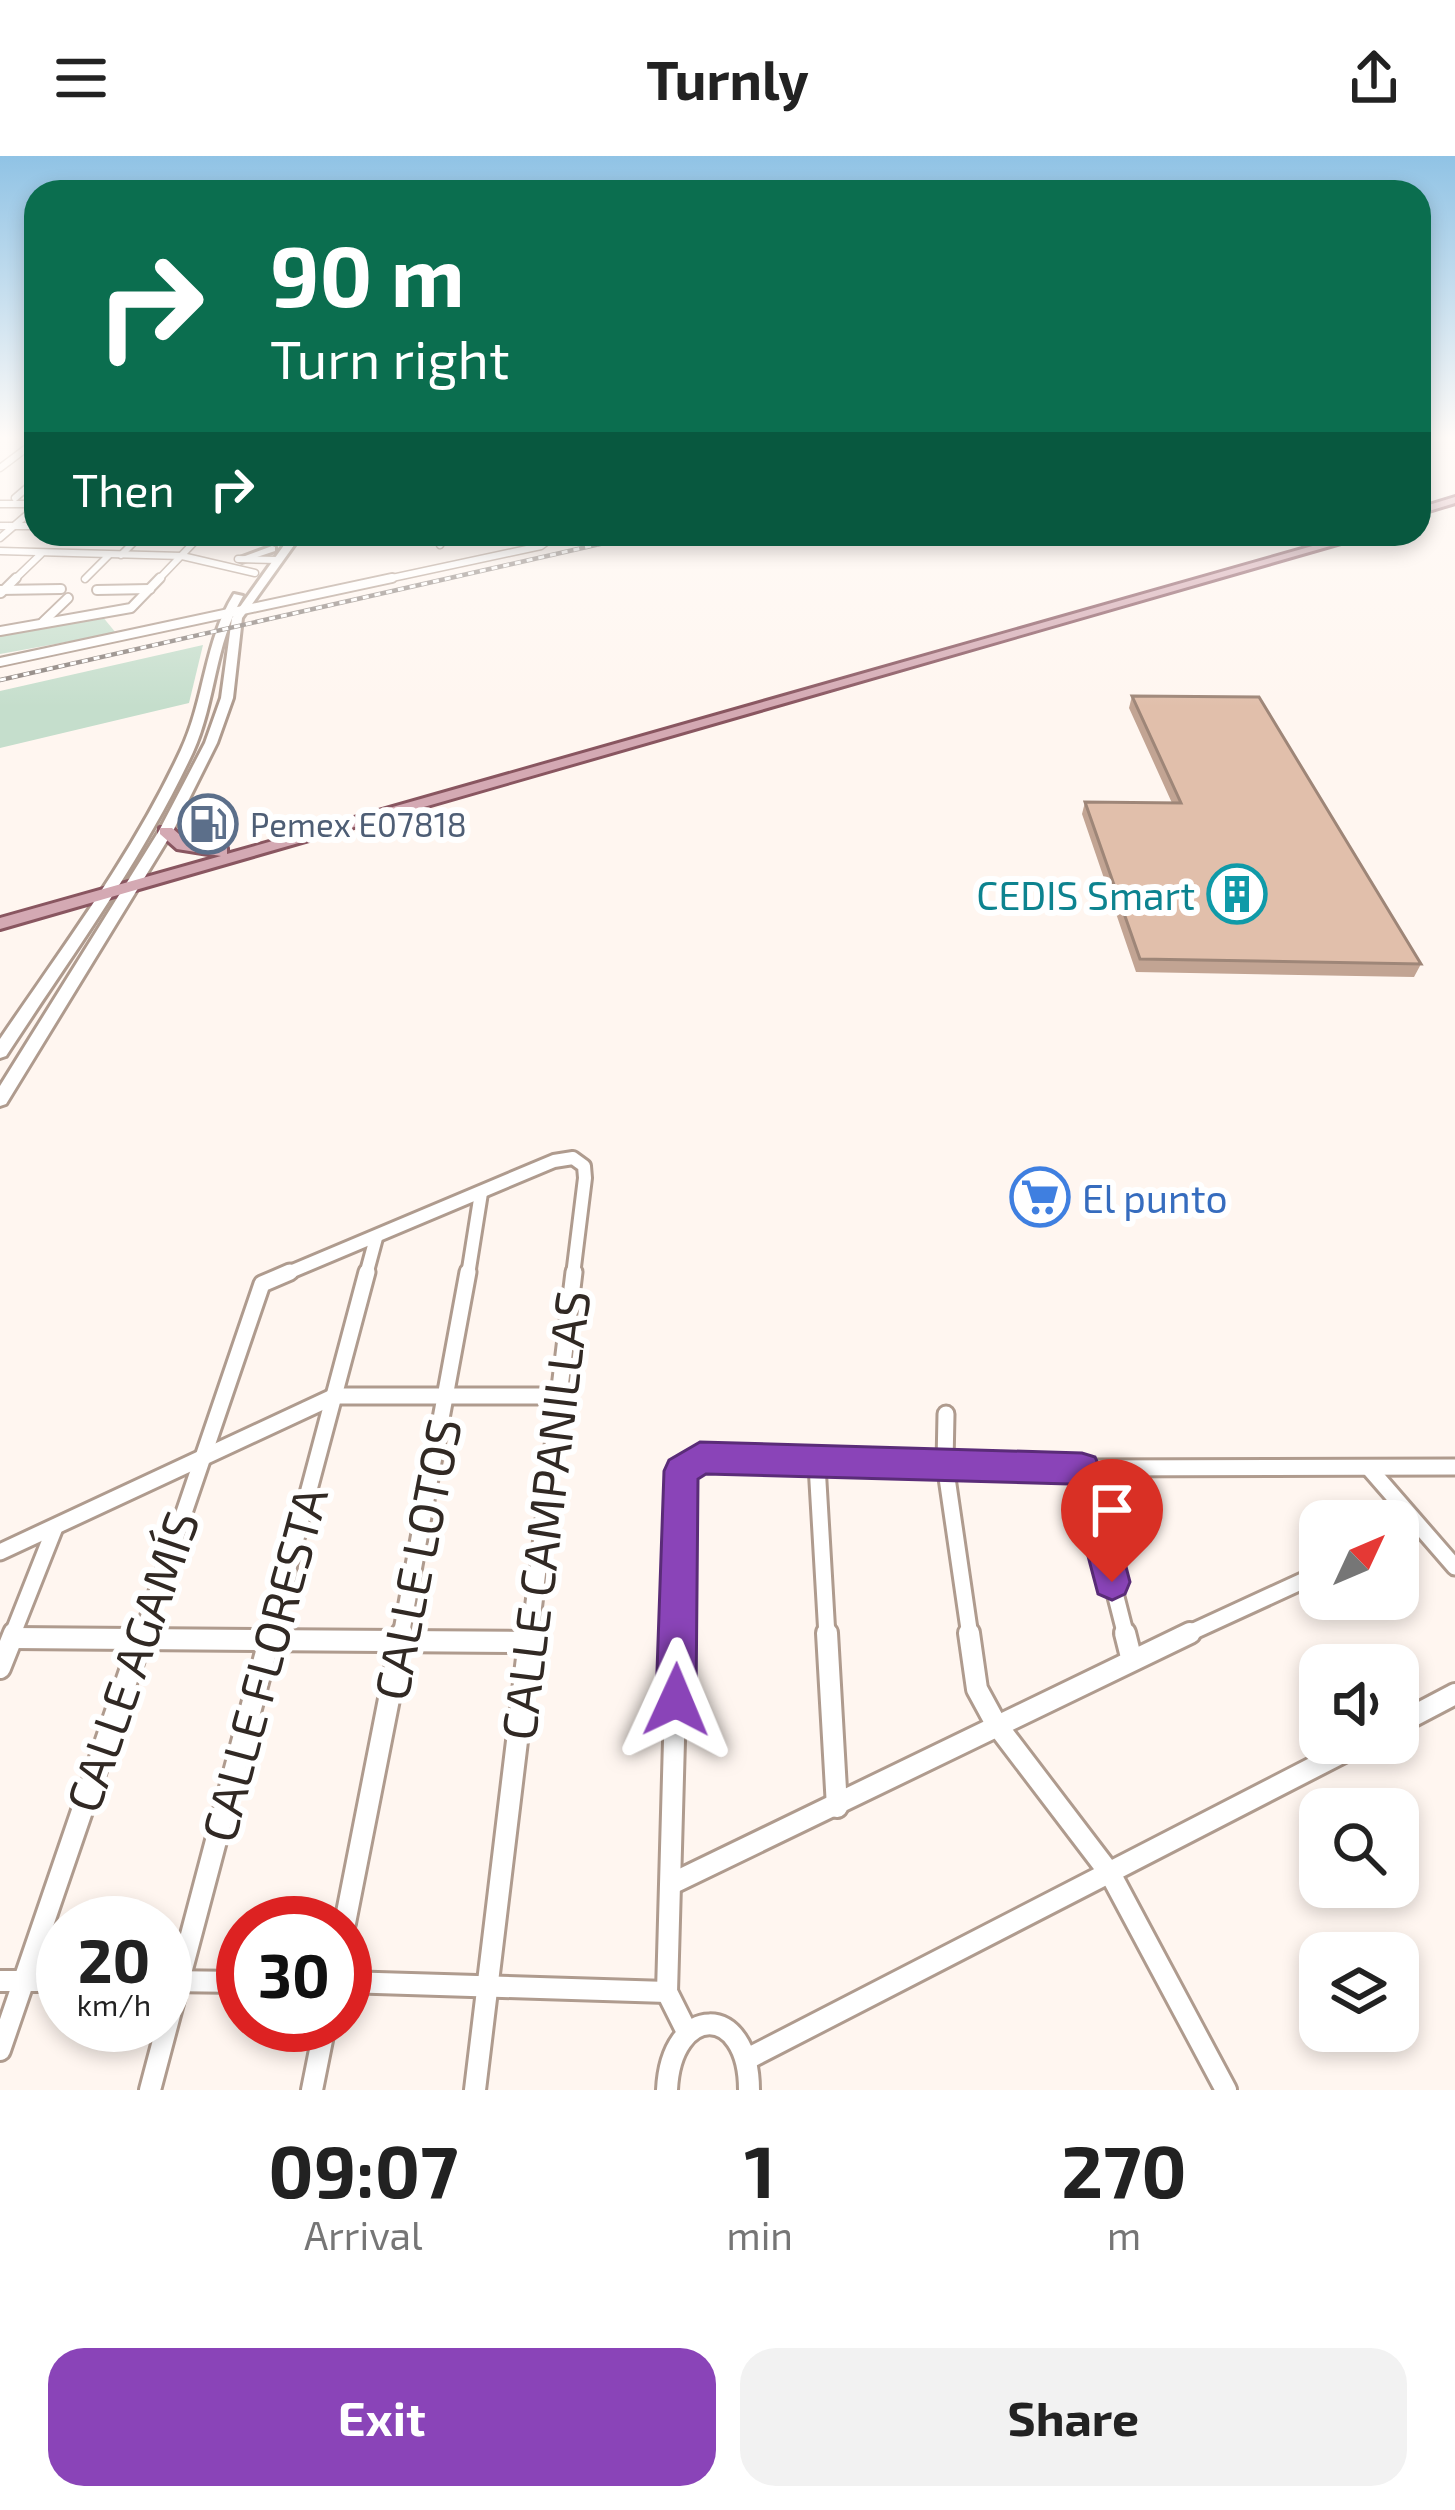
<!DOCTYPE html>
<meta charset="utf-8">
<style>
body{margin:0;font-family:"Exo 2",sans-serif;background:#f2f2f2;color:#222;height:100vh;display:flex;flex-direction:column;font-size:45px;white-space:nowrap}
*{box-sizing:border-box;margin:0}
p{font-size:39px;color:#767676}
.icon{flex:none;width:66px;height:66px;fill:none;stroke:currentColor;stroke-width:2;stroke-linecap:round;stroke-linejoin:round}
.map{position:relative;height:1934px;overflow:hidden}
.details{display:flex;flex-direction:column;background:#fff;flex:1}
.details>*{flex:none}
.guide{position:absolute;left:24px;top:24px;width:1407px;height:366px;border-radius:36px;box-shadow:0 6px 18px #0003;background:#0b6e4f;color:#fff;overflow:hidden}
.needle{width:78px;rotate:46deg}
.fabs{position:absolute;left:1299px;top:1344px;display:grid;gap:24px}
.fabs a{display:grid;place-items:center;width:120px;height:120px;border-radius:24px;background:#fff;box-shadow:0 6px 18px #0003;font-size:60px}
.speed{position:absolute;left:36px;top:1740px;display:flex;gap:24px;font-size:60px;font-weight:700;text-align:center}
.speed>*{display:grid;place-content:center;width:156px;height:156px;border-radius:50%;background:#fff;box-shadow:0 6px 18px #0003;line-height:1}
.speed small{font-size:30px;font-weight:400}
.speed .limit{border:18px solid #d22;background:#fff;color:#111}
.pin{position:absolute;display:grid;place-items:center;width:102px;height:102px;color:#fff;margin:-123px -51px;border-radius:50% 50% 50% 0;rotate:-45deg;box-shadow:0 0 12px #0007}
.pin .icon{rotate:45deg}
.me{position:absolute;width:132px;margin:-66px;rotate:1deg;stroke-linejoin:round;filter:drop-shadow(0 0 9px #0008)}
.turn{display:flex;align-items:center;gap:42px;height:252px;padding:0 48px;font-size:54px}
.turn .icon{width:156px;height:156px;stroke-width:2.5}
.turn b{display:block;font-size:84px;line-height:102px}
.then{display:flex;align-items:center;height:114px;padding:0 48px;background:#0003;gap:24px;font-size:45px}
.eta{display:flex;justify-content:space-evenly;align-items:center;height:204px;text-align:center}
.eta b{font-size:72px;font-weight:700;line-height:84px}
.primary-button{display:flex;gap:24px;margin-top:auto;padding:24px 48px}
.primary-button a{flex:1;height:138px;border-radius:36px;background:#8a44b8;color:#fff;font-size:48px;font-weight:700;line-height:138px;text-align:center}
.primary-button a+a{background:#f2f2f2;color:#222}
header{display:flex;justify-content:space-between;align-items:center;height:156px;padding:0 48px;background:#fff;font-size:54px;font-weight:700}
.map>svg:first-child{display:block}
.green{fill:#c5decc}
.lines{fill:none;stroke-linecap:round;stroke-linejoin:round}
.street-far4-casing{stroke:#af9b8e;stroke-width:9}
.street-far3-casing{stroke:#af9b8e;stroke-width:12}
.street-far2-casing{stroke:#af9b8e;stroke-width:18}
.street-far1-casing{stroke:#af9b8e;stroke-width:21}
.street-casing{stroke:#af9b8e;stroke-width:26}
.secondary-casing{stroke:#af9b8e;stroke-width:6}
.primary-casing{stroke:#895660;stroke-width:6}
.street-far4{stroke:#fff;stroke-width:6}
.street-far3{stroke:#fff;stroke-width:8}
.street-far2{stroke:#fff;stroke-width:12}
.street-far1{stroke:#fff;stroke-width:15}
.street{stroke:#fff;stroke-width:20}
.secondary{fill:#fff;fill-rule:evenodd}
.primary{fill:#d4a9b3;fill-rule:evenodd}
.rail-casing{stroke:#8b827d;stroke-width:4.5}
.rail{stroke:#fff;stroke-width:3;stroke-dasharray:6;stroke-linecap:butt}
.wall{fill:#c2a493}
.shaded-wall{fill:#9e8678}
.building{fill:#e1bfab;stroke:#9e8678;stroke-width:3}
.route{fill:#8a44b8;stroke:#5a2c78;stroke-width:3}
.labels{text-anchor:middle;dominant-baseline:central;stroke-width:12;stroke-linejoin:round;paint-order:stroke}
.far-service-label{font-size:33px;fill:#4e5e75;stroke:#fff;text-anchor:start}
.culture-label{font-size:39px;fill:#0d838f;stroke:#fff;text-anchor:end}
.shop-label{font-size:39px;fill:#366cbe;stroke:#fff;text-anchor:start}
.near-street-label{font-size:48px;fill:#312924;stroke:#fff}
</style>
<header><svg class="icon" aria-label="menu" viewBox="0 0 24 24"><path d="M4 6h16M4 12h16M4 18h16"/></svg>Turnly<svg class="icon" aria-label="share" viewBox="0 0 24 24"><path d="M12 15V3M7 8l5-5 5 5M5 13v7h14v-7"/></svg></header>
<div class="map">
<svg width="1455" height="1934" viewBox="0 0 1455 1934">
<rect width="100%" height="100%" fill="#fff6f0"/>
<g class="green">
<path d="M102 460 116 477 0 498V479Z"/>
<path d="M203 489 189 547 0 592V535Z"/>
</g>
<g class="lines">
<defs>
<g id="street-far4">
<path d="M0 312 36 285"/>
<path d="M15 342 36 324"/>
<path d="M0 348H36"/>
<path d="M0 370H36"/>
<path d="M0 382 36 351"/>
<path d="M82 385 90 378"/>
<path d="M440 389 446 378"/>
<path d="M0 395 182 400 255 417"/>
<path d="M121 399 142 378"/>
<path d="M238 403 279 404"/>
<path d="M85 423 109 399"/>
<path d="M13 425 41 398"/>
<path d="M157 425 202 378"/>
<path d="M378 425 541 390 557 378"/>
</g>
<g id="street-far3">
<path d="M0 434 61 433"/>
<path d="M97 434 150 433"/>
<path d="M1 437 16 422"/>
<path d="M43 466 68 442"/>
<path d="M0 475 131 452 160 422"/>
<path d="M0 506 392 422"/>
</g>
<g id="street-far2">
<path d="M283 1119 554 1005 573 1002 584 1010 585 1022 573 1119"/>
<path d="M366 1119 376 1082"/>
<path d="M468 1119 481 1037"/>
</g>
<g id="street-far1">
<path d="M946 1258 945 1308 970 1480"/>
<path d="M817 1309 827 1480"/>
<path d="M1083 1312 1126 1480"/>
<path d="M1369 1312 1455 1411"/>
<path d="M1398 1382 1420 1372"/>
<path d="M0 1396 335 1240H558"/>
<path d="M12 1480 54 1374"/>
<path d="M142 1480 262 1128 290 1116"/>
<path d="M270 1480 367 1116"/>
<path d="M401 1480 468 1116"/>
<path d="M530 1480 574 1116"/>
<path d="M677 1480 681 1315 700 1302 1083 1312 1455 1311"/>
<path d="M1183 1480 1320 1417"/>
</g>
<g id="street">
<path d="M677 1477 667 1836 686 1874"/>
<path d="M827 1477 837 1651"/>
<path d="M969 1477 977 1533 996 1568 1111 1719 1226 1934"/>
<path d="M1125 1477 1131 1501"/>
<path d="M13 1482 526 1486"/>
<path d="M0 1512 14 1477"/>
<path d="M1398 1568 1455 1538"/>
<path d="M671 1728 1190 1477"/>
<path d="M345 1767 402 1477"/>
<path d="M0 1825H63"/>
<path d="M165 1825 243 1826"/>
<path d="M345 1826 667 1836"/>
<path d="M0 1894 143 1477"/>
<path d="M749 1902 1361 1587"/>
<path d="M150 1934 271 1477"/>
<path d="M312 1934 325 1869"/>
<path d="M475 1934 530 1477"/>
<path d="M667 1934C671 1847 749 1846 749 1934"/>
</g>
<g id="secondary">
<path d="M292 378H302L242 462 233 542 217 587 173 675 6 948 0 950V930L159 675 205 587 221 542 232 462Z"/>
<path d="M272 390 275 391V395L242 406 237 403Z"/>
<path d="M234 438 243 440C214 489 216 545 193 596 143 704 71 800 6 900L0 902V883C64 789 133 698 181 594 205 543 204 486 234 438Z"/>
</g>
<g id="primary">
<path d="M1455 341V347L1419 358V352Z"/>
<path d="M1355 378H1372L0 773V762L221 700 177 693 160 678V672H172L188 686 227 692V698Z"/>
</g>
</defs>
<use href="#street-far4" class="street-far4-casing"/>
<use href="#street-far3" class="street-far3-casing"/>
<use href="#street-far2" class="street-far2-casing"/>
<use href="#street-far1" class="street-far1-casing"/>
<use href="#street" class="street-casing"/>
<use href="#secondary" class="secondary-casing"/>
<use href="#primary" class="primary-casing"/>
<use href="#street-far4" class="street-far4"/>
<use href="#street-far3" class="street-far3"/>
<use href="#street-far2" class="street-far2"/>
<use href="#street-far1" class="street-far1"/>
<use href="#street" class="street"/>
<use href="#secondary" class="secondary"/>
<use href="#primary" class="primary"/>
<defs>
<path id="rail" d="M0 524 644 378"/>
</defs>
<use href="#rail" class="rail-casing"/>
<use href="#rail" class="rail"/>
</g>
<path class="wall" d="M1132 540 1421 808 1414 821 1136 816 1082 658 1085 646 1172 647 1129 552Z"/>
<path class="shaded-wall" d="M217 669 218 673 206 677 204 672Z"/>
<g class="building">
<path d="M1132 540 1259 541 1421 808 1140 803 1085 646 1181 647Z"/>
<path d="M208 655 217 669 204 672 196 659Z"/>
</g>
<linearGradient id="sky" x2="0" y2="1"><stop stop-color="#90c3e5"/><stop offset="0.51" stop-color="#fffbf8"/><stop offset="1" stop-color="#fffbf8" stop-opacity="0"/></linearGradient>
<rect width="1455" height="551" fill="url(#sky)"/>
<path class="route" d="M700 1286 1082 1297 1095 1301 1100 1312 1130 1426 1125 1438 1112 1444 1098 1438 1069 1328 706 1318 698 1323 696 1544 690 1559 676 1564 661 1559 656 1544 664 1315 669 1304Z"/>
<defs>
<symbol id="fuel-ring" viewBox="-11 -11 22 22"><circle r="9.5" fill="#fff" stroke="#5c6f8a" stroke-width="1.5"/><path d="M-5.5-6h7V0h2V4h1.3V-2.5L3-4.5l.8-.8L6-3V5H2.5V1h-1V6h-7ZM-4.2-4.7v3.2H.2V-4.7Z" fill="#5c6f8a"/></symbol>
<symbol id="building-ring" viewBox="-11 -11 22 22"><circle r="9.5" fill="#fff" stroke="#0f9aa8" stroke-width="1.5"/><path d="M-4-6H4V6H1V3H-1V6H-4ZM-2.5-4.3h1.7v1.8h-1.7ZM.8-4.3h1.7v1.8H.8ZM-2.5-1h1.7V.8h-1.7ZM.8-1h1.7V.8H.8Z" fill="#0f9aa8"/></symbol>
<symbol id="supermarket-ring" viewBox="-11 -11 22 22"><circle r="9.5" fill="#fff" stroke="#3f7fe0" stroke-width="1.5"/><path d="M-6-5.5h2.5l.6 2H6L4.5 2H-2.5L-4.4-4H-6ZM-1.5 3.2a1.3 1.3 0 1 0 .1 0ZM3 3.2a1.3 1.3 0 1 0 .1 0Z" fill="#3f7fe0"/></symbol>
</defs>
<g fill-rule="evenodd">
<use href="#fuel-ring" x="175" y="635" width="66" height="66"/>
<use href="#building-ring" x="1204" y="705" width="66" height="66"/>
<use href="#supermarket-ring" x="1007" y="1008" width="66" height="66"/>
</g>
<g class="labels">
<g class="far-service-label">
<text x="250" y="668">Pemex E07818</text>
</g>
<g class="culture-label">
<text x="1195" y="738">CEDIS Smart</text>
</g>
<g class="shop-label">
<text x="1082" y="1041">El punto</text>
</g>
<g class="near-street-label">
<text transform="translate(544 1359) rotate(-83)">CALLE CAMPANILLAS</text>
<text transform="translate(416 1403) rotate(-79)">CALLE LOTOS</text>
<text transform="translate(131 1505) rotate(-71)">CALLE AGAMÍS</text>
<text transform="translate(263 1508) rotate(-75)">CALLE FLORESTA</text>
</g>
</g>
</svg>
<div class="fabs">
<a><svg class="needle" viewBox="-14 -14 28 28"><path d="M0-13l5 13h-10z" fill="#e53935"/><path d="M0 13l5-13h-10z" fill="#767676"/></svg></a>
<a><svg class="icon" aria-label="sound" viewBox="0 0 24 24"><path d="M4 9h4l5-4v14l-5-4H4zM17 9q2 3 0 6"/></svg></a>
<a><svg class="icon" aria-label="search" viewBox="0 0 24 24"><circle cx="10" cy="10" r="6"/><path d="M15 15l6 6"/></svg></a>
<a><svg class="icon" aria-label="layers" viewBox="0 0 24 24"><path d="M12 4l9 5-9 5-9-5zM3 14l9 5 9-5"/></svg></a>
</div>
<div class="speed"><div>20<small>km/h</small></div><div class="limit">30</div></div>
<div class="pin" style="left:1112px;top:1426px;background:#d93025"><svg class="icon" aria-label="arrive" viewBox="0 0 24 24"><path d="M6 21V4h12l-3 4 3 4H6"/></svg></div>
<svg class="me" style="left:676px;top:1544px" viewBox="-20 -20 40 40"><path d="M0-17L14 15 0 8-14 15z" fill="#8a44b8" stroke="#fff" stroke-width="4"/></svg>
<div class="guide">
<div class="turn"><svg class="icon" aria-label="right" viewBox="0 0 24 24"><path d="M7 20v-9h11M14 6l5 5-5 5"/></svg><div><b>90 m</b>Turn right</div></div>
<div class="then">Then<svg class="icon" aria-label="right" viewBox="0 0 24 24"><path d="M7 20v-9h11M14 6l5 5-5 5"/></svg></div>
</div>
</div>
<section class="details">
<div class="eta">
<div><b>09:07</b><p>Arrival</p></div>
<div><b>1</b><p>min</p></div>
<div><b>270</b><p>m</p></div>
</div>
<div class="primary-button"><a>Exit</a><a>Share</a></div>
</section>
